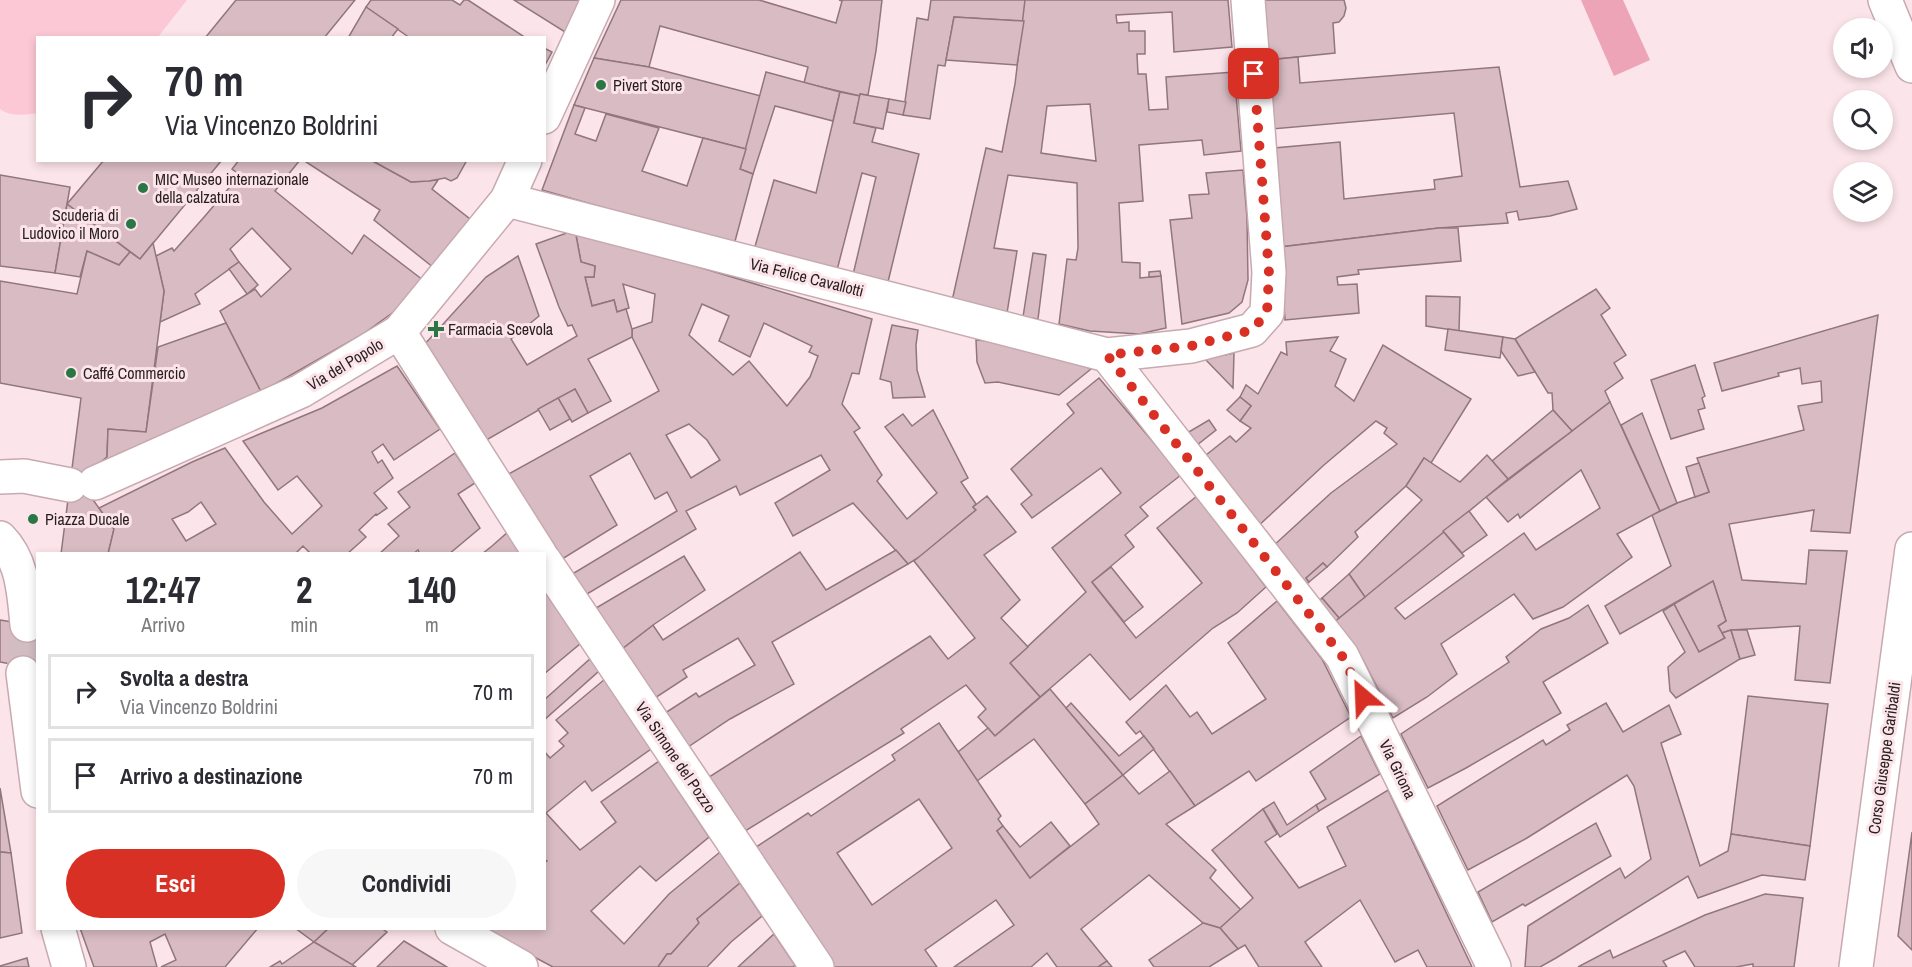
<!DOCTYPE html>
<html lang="it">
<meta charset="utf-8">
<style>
body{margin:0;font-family:"Archivo Narrow",sans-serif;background:#f7f7f7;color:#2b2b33;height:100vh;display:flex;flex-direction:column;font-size:22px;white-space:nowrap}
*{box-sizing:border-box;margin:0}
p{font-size:20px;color:#7c7c81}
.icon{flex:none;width:33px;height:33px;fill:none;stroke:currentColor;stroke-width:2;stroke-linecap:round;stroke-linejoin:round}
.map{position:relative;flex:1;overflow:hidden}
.sheet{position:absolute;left:36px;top:552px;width:510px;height:378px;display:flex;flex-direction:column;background:#fff;border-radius:0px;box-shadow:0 3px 9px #0003}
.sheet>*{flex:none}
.top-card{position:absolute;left:36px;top:36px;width:510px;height:126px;border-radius:0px;box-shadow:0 3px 9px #0003;background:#fff;color:#2b2b33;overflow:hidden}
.buttons{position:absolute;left:1833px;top:18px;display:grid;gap:12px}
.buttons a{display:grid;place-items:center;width:60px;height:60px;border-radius:50%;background:#fff;box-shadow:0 3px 9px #0003;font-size:30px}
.pin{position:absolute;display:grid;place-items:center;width:51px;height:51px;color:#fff;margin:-26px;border-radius:12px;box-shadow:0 3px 9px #0006}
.me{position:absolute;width:66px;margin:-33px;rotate:334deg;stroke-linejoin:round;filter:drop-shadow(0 0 4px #0008)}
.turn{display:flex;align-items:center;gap:21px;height:126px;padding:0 30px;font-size:27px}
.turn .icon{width:78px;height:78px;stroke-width:2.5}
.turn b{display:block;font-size:42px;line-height:51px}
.eta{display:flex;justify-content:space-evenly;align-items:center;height:102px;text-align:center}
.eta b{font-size:36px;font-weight:800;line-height:42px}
.cta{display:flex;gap:12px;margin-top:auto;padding:12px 30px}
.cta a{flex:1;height:69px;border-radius:36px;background:#d93025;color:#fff;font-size:24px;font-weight:800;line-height:69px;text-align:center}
.cta a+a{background:#f7f7f7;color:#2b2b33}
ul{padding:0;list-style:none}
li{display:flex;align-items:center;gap:18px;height:75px;margin:0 12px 9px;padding:0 18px;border:3px solid #e1e1e2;border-radius:0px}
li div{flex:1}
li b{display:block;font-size:22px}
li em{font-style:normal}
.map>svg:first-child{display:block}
.green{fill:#fdc8d5}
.water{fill:#eda4b7}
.building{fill:#d9bcc3;stroke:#91767d;stroke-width:1.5;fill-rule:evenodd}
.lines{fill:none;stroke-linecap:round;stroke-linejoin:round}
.street-tunnel{stroke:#d2bdc2;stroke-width:33;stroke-dasharray:33 16;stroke-linecap:butt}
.street-casing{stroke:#c7aab1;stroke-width:36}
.secondary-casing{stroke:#c7aab1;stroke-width:36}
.street{stroke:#fff;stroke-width:33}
.secondary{stroke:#fff;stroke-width:33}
.route{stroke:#d93025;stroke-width:10;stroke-dasharray:0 18}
.poi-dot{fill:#2a7645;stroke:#fce5ea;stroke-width:2}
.labels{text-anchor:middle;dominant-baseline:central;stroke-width:6;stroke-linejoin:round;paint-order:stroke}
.poi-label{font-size:16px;fill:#281e20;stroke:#fce5ea;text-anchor:start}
.street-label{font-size:16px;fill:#281e20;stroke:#fce5ea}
</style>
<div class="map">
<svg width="1912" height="967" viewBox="0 0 1912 967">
<rect width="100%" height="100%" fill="#fce5ea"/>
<path class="green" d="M0 0H187L158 37 38 38 37 113C26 115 10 117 0 109Z"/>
<path class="water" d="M1581 0H1623L1650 60 1614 76Z"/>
<g class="building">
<path d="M236 0H355L324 38H205Z"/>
<path d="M371 0H452L460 5 464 0H468L526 38H410L366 7Z"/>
<path d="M514 0H586L565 32Z"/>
<path d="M621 0H759L836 23 842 1 839 0H882L876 51 868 95 860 94V96L804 83 808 67 660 26 649 67 594 58Z"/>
<path d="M931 0H1025L1024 21 954 17 945 66 938 65 930 119 903 115 917 18 928 20Z"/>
<path d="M1025 0H1228L1232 47 1174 52 1172 12 1116 15 1117 23 1129 22V31H1145V54H1137L1138 74H1146L1149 110 1168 109 1166 77 1234 72 1241 151 1204 155 1202 140 1139 145 1143 201 1119 203 1122 262 1140 263V278L1161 276 1166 328 1139 334 1090 331 1059 324 1067 259 1076 260 1078 248 1077 183 1008 175 994 248 1017 251 1007 313 952 301 986 148 1002 152 1015 84ZM1090 104 1096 161 1041 153 1047 106Z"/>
<path d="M1262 0H1344L1346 8 1344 16 1339 22 1333 23 1335 53 1268 60Z"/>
<path d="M366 7 398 29 391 38H348Z"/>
<path d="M954 17 1024 21 1017 65 946 60Z"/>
<path d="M544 48 552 52 544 67Z"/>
<path d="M1298 57 1300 83 1499 67 1520 187 1568 181 1577 209 1550 216 1519 220 1517 211 1506 213 1508 223 1439 228 1280 247 1274 148 1340 142 1344 199 1435 189 1434 180 1462 176 1454 113 1272 129 1268 60Z"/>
<path d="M594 58 649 67 761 96 746 149 574 105Z"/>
<path d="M766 72 840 92 833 121 775 106 753 174 740 169Z"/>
<path d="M840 92 860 96 854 123 876 128 872 142 919 154 887 286 852 279 876 177 862 173 836 274 754 250 774 180 816 193Z"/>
<path d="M860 94 889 99 883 129 854 123Z"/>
<path d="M889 99 906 102 903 115 887 112Z"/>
<path d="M574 105 585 108 575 134 596 141 606 114 659 128 642 171 687 186 703 138 746 149 740 169 753 174 734 245 542 190Z"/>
<path d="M104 160H222L140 259 67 204Z"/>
<path d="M239 160H300L275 191 352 254 364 235 423 280 395 311 363 334 261 392 220 311 255 289 261 297 291 269 252 228 230 249 239 262 195 294 200 304 160 322 164 291 156 256 172 248 174 251 205 216 240 175 232 169Z"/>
<path d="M303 160H371L411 182 438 180 432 189 470 219 434 268 374 220 380 210Z"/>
<path d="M371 160H467L457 178 451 181 445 178 429 181 411 182Z"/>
<path d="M1243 170 1247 218 1248 280 1242 302 1229 313 1182 324 1170 220 1192 218 1189 195 1209 194 1206 173Z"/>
<path d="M0 175 70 187 55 273 0 266Z"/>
<path d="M67 204 130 252 119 265 87 251 80 277 55 273Z"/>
<path d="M1439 228H1458L1461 261 1358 270 1359 274 1337 277 1338 285 1357 284 1359 313 1285 320 1280 247Z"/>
<path d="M575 230 872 319 859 374 852 373 842 404 860 428 854 432 882 475 877 481 907 519 937 493 885 427 903 414 912 426 933 410 968 478 961 482 976 504 973 507 976 510 921 556 908 564 853 503 793 536 775 503 830 470 821 455 740 495 736 486 686 511 696 529 582 597 569 576 677 511 667 492 655 499 630 453 590 476 617 525 559 561 505 476 659 391 632 337V329L652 322 655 294 623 284 629 308 617 312 614 300 592 306 585 277H594L595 266 581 262ZM702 304 729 316 719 341 750 357 764 323 812 346 809 352 818 356 810 377 787 406 749 361 733 375 689 335ZM689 424 707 440 720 460 691 478 666 435Z"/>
<path d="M575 230 581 262 595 266 594 277H585L592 306 614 300 617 312 626 309 632 329V337L588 359 611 401 588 413 575 389 483 442 423 346 486 277 518 256 539 316 511 339 527 365 577 336 572 325 568 326 559 307 536 244Z"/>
<path d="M153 243 164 291 146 432 108 429 107 457 100 463 91 497 114 529 108 554H61L81 398 0 383V281L77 294 87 251 119 265 130 252 140 259Z"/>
<path d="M1033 253 1046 255 1038 319 1023 317Z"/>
<path d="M239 262 258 285 247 294 229 269Z"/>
<path d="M1160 271 1161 276 1149 277V272Z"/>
<path d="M1596 289 1610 308 1601 315 1626 355 1614 363 1623 378 1605 391 1610 402 1572 431 1553 410 1552 393H1548L1515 339Z"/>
<path d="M1426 296 1460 297 1459 331 1426 326Z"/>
<path d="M1878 315 1850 533 1811 531 1814 510 1729 524 1742 580 1806 584 1809 550 1847 551 1830 683 1795 680 1800 626 1731 630 1722 633 1718 626 1726 621 1713 581 1620 634 1605 606 1671 566 1652 515 1677 503 1709 492 1697 458 1804 430 1798 406 1822 402 1821 381 1802 384 1800 368 1778 373 1779 376 1722 391 1714 363Z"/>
<path d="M226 323 261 392 98 471 100 463 107 457 108 429 146 432 158 347Z"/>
<path d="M892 325 918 330 916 345 917 370 925 397 893 398 891 382 880 379Z"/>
<path d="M1448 329 1503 337 1500 358 1445 350Z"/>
<path d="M1338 337 1330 351 1346 359 1335 386 1354 401 1383 345 1471 399 1431 463 1424 458 1406 486 1355 532 1358 537 1327 567 1323 563 1306 578 1309 582 1304 587 1272 547 1331 493 1397 444 1384 433 1387 428 1376 421 1324 465 1256 528 1201 459 1230 436 1236 442 1251 428 1240 421 1251 406 1240 397 1246 385 1258 394 1281 352 1287 355 1286 342Z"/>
<path d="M1503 337 1515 339 1535 372 1518 376 1501 351Z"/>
<path d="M976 340 1012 343 1049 349 1091 369 1059 395 998 382 985 383 977 362Z"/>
<path d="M1234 353 1233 388 1205 359Z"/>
<path d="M1695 365 1705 396 1702 398 1705 408 1698 410 1704 429 1671 439 1651 380Z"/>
<path d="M397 366 440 429 394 460 383 444 372 452 378 463 382 460 393 478 374 493 387 508 377 515 376 514 359 530 366 537 347 554H311L303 546 295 554H108L114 529 99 508 192 462 225 448 264 502 292 534 322 506 297 476 278 490 243 441 322 408ZM201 502 216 524 186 541 172 519 188 512Z"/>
<path d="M1099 378 1181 475 1140 507 1148 516 1125 535 1134 547 1092 582 1136 638 1202 583 1157 528 1197 496 1266 587 1237 613 1213 628 1130 700 1090 654 1040 697 1010 663 1086 592 1052 548 1121 493 1101 468 1032 518 1021 504 1032 495 1011 469 1074 413 1067 404Z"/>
<path d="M575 389 588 413 572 422 558 398Z"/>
<path d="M1240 397 1251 406 1240 421 1227 410Z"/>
<path d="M558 398 570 419 550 430 538 409Z"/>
<path d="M1610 402 1660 511 1617 534 1632 557 1563 607 1533 619 1514 594 1441 644 1457 674 1427 697 1393 718 1363 660 1333 623 1443 531 1464 556 1395 608 1405 619 1524 533 1536 550 1600 508 1581 470 1520 518 1518 514 1508 522 1486 497Z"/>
<path d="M1553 410 1572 431 1508 479 1492 461Z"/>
<path d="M1642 413 1677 503 1660 511 1621 425Z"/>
<path d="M1209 420 1216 430 1192 449 1182 436Z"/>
<path d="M455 453 475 483 458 494 480 528 449 554H420L418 550 413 554H379L399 536 388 524 410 507 398 492Z"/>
<path d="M1487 455 1508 479 1365 597 1349 574 1422 500 1406 486 1424 458 1460 482Z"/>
<path d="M1699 463 1709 492 1695 497 1686 467Z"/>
<path d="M987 496 1016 532 984 555 1020 600 1001 618 1028 647 1010 663 1040 697 995 736 978 717 986 709 966 685 901 729 904 733 742 833 706 779 930 636 948 659 975 638 914 561 976 510 973 507Z"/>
<path d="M1469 511 1487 535 1462 553 1443 531Z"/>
<path d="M508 532 522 554H482L492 546Z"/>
<path d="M896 550 908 564 772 642 794 684 730 719 685 749 662 715 696 693 699 697 755 665 738 638 683 670 687 677 652 700 618 652 653 625 663 640 800 552 826 590Z"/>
<path d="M684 556 705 590 653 625 618 652 591 611Z"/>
<path d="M1323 563 1327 567 1309 582 1306 578Z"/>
<path d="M1111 567 1143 607 1124 622 1092 582Z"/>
<path d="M1349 574 1365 597 1339 618 1322 598Z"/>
<path d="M1713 581 1726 621 1718 626 1725 638 1699 652 1674 604Z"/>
<path d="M544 588 581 643 544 674Z"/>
<path d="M1322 598 1339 618 1333 623 1317 603Z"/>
<path d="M1277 601 1322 659 1351 717 1256 781 1249 771 1195 806 1140 731 1136 734 1126 722 1166 685 1190 717 1197 712 1212 734 1266 699 1228 643Z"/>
<path d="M1674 604 1699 652 1725 638 1722 633 1731 630 1740 659 1676 698 1670 691 1668 667 1685 652 1663 611Z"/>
<path d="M1588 605 1608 643 1543 682 1561 713 1466 768 1428 788 1401 734 1509 662 1506 657 1541 629 1569 618Z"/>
<path d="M0 620 38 626V669L0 662Z"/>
<path d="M1731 630H1747L1755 655 1740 659Z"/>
<path d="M591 658 599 671 544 720V700Z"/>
<path d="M605 679 651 749 592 791 585 781 546 813 580 850 616 822 601 802 659 761 709 837 656 881 640 866 591 911 624 944 669 894 720 852 740 883 697 919 699 923 671 954H667L658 967H553L521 950 486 928H544V863L547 861 544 859V751L550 758 564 746 559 741 568 733 556 720Z"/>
<path d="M1050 689 1123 775 1085 804 1034 739 977 781 958 752 988 728 995 736Z"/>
<path d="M1748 696 1828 704 1810 846 1731 834Z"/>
<path d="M1071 703 1119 756 1144 736 1154 749 1123 775 1066 708Z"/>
<path d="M1606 703 1623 732 1669 705 1681 734 1661 743 1700 866 1728 851 1731 834 1810 846 1805 880 1762 875 1698 898 1688 876 1556 958 1540 967H1525L1528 926 1620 868 1625 878 1651 859 1634 786 1627 775 1527 838 1468 870 1437 806 1543 740 1546 745 1570 730 1567 725Z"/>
<path d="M939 723 1001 816 998 819 1003 826 997 831 1030 878 1099 824 1085 804 1123 775 1139 794 1170 771 1195 806 1166 824 1216 870 1210 878 1241 910 1220 928 1203 923 1149 875 1081 929 1107 961 1098 967H1057L1047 953 1031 967H954L1014 925 996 900 925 950 937 967H834L753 849 808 813 811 816 895 760 892 755ZM919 799 952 848 872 905 837 853Z"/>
<path d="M1361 736 1380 774 1319 811 1316 805 1326 799 1310 772Z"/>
<path d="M0 788 11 853 0 852Z"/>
<path d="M1388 790 1472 967H1427L1418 950 1395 962 1360 900 1305 942 1322 967H1259L1245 945 1238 949 1220 928 1253 898 1212 850 1263 809 1277 834 1265 842 1299 888 1346 866 1327 827Z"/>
<path d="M1274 802 1287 825 1316 805 1319 811 1280 837 1263 809Z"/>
<path d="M1051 822 1070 846 1030 878 997 831 1003 826 1020 847Z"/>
<path d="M1596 823 1611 856 1525 906 1523 904 1492 922 1478 892Z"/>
<path d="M1912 832V950L1898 936Z"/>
<path d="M0 852 11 853 22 933 0 938Z"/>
<path d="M740 883 762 916 731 942 707 967H658L667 954H671L699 923 697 919Z"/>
<path d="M1765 894 1803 898 1794 967H1753V964L1736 967H1695L1685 951 1663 961 1667 967H1578L1610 950 1613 958 1705 915Z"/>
<path d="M1203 923 1220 928 1238 949 1209 967H1154L1149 960Z"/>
<path d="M80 928H258L225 967H161L176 960 165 934 150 942 157 967H94Z"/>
<path d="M295 928H329L314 942Z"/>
<path d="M329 928H381L387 932 352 965 314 942Z"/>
<path d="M774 934 795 965 793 967H738Z"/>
<path d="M404 941 437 961 447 967H377Z"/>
<path d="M314 942 356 967H270L280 961 282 964Z"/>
<path d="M27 958 29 967H0V966Z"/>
<path d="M1107 961 1112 967H1098Z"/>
</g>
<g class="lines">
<path class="street-tunnel" d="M23 673 27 625"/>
<defs>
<g id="street">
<path d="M1885 0 1912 66"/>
<path d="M544 117 598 0"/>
<path d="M507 200 1107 355 1191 346 1252 330 1267 313 1269 272 1248 0"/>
<path d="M399 332 540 554"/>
<path d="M1107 355 1342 656 1494 967"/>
<path d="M0 477 24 476 70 485"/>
<path d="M95 483 301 391 399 332 507 200 525 160"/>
<path d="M0 538C23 561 24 594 27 625"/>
<path d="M544 560 817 967"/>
<path d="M23 673 38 791"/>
<path d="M58 928 69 967"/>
<path d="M452 928 521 967"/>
</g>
<path id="secondary" d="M1856 967 1912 549"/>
</defs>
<use href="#street" class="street-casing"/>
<use href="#secondary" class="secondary-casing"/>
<use href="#street" class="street"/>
<use href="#secondary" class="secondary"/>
</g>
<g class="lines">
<path class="route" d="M1254 74 1269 273 1267 313 1252 330 1191 346 1107 355 1342 656 1363 697"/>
</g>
<g class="poi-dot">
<circle cx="601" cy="85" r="6"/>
<circle cx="143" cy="188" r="6"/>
<circle cx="131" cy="224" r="6"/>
<path d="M433 320h6v6h6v6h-6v6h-6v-6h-6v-6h6z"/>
<circle cx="71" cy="373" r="6"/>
<circle cx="33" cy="519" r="6"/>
</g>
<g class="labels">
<g class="poi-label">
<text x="613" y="85">Pivert Store</text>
<text x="155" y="179">MIC Museo internazionale<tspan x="155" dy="18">della calzatura</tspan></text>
<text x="119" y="215" text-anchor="end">Scuderia di<tspan x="119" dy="18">Ludovico il Moro</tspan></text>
<text x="448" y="329">Farmacia Scevola</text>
<text x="83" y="373">Caffé Commercio</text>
<text x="45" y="519">Piazza Ducale</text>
</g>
<g class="street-label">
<text transform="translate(807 277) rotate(14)">Via Felice Cavallotti</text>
<text transform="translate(345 364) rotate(-31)">Via del Popolo</text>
<text transform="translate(676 757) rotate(56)">Via Simone del Pozzo</text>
<text transform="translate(1884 758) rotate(-82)">Corso Giuseppe Garibaldi</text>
<text transform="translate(1398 769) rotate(64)">Via Griona</text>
</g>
</g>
</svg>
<div class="buttons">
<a><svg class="icon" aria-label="sound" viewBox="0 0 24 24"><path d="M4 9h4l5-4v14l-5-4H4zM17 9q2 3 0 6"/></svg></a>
<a><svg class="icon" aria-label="search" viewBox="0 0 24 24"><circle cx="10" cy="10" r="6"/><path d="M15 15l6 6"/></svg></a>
<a><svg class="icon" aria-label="layers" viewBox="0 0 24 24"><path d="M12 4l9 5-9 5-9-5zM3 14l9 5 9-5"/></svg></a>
</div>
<div class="pin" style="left:1254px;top:74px;background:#d93025"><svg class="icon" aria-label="arrive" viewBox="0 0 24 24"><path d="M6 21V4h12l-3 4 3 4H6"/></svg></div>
<svg class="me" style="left:1363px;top:697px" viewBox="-20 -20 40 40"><path d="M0-17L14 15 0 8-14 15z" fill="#d93025" stroke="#fff" stroke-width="4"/></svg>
<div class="top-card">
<div class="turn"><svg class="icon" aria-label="right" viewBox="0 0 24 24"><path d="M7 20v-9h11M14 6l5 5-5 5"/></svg><div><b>70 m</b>Via Vincenzo Boldrini</div></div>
</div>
<section class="sheet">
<div class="eta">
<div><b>12:47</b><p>Arrivo</p></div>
<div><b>2</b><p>min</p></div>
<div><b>140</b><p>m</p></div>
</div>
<ul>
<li><svg class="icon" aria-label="right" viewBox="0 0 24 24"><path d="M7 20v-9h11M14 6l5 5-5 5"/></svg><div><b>Svolta a destra</b><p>Via Vincenzo Boldrini</p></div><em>70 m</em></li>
<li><svg class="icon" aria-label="arrive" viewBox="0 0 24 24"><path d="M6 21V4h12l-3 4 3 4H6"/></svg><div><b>Arrivo a destinazione</b></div><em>70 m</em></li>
</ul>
<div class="cta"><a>Esci</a><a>Condividi</a></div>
</section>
</div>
